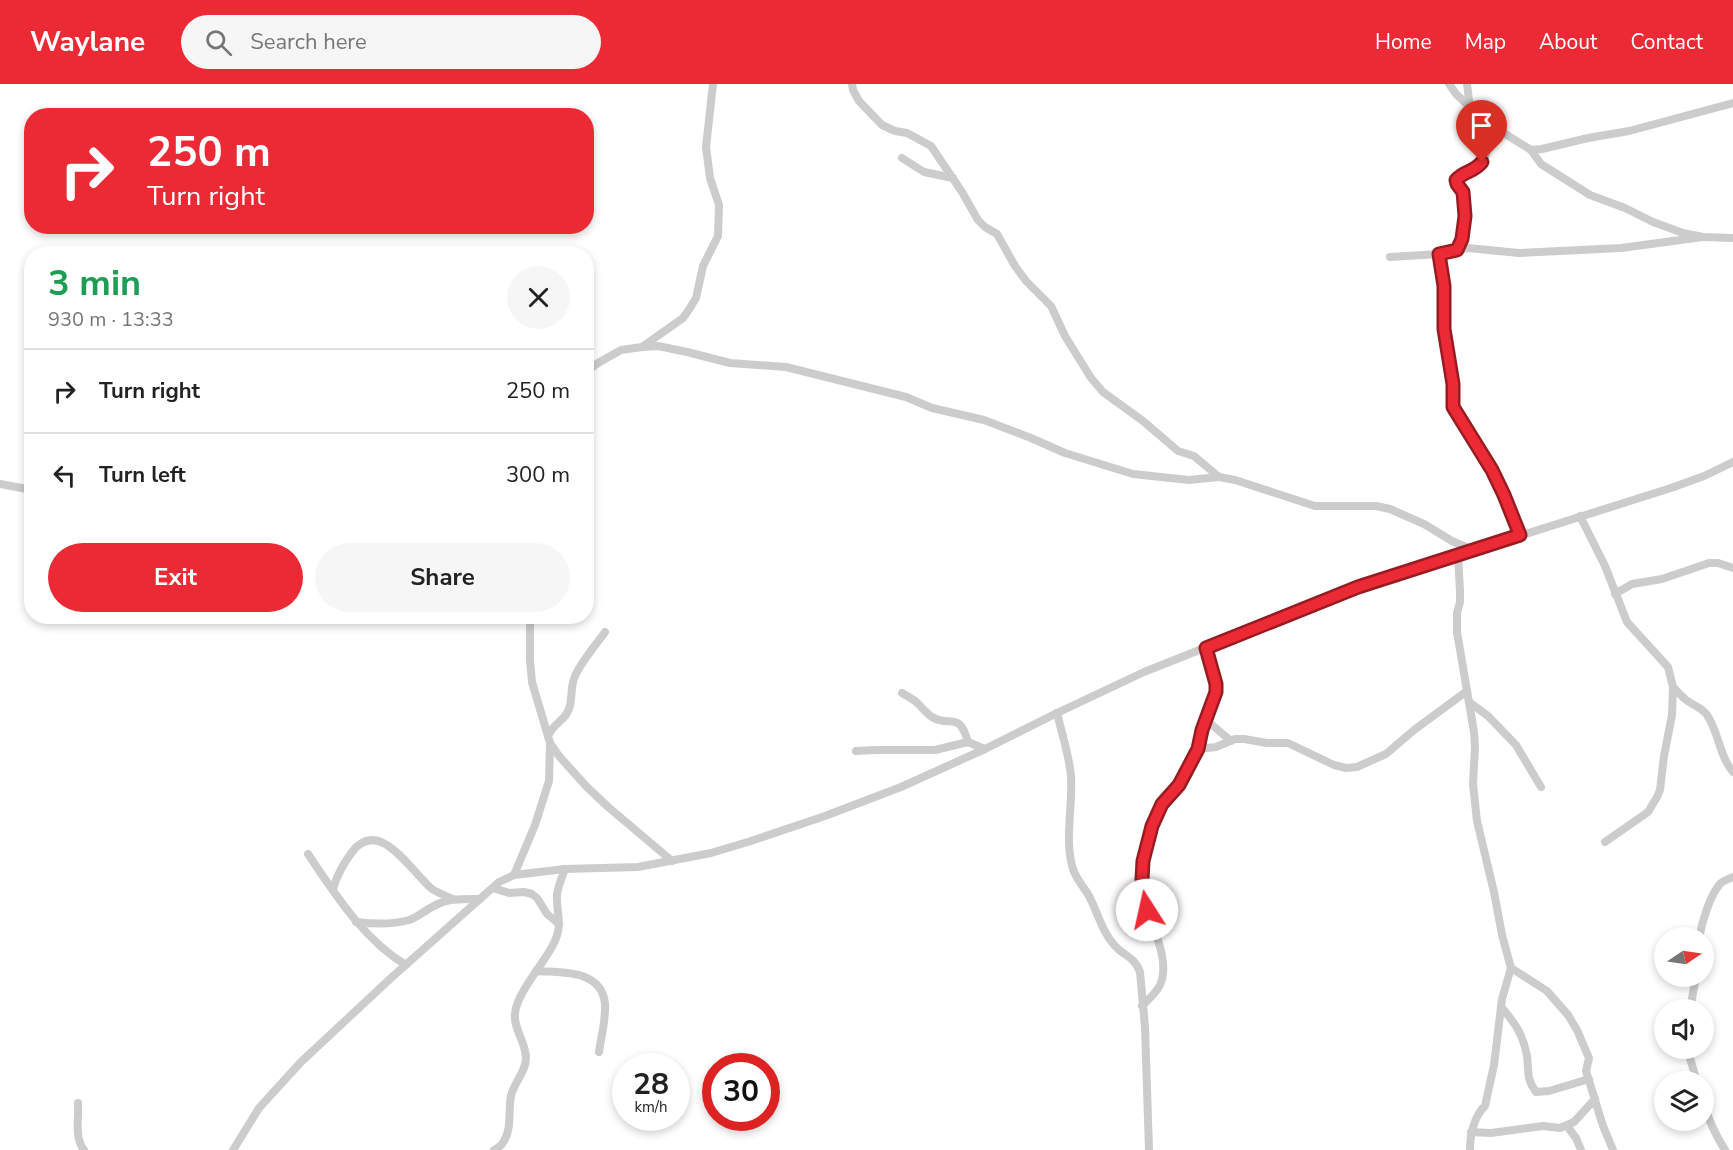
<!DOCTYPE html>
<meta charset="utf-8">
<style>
body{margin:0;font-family:"Nunito Sans",sans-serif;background:#f6f6f6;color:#222;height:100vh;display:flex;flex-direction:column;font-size:22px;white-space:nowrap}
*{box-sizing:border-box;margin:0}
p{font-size:20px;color:#767676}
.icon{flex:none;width:33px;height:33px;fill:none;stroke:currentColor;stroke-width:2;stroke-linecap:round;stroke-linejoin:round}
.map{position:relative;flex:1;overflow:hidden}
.drawer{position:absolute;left:24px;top:162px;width:570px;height:378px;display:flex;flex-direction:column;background:#fff;border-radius:24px;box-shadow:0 3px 9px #0003}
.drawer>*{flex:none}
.top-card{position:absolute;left:24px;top:24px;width:570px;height:126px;border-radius:24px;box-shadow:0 3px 9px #0003;background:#ec2a35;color:#fff;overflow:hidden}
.needle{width:39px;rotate:77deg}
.fabs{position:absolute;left:1654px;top:843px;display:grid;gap:12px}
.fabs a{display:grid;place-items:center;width:60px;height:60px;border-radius:50%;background:#fff;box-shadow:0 3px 9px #0003;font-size:30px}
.speed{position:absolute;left:612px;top:969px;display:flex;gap:12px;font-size:30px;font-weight:700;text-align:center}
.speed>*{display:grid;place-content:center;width:78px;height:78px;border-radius:50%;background:#fff;box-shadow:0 3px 9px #0003;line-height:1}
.speed small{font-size:15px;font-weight:400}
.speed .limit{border:9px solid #d22;background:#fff;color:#111}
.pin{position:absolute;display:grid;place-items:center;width:51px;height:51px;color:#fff;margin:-62px -26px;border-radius:50% 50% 50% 0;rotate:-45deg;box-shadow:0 0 6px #0007}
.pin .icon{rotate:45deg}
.me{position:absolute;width:66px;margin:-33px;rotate:350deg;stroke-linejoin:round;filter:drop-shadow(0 0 4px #0008)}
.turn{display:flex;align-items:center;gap:21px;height:126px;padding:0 24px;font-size:27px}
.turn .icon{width:78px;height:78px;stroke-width:2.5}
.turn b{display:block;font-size:42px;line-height:51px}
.round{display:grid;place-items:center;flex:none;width:63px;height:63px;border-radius:32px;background:#f6f6f6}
.overview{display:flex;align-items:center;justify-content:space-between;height:102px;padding:0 24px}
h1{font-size:36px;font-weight:700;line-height:45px;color:#1e9e55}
.primary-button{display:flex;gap:12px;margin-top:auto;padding:12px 24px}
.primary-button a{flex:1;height:69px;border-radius:36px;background:#ec2a35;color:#fff;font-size:24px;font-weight:700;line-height:69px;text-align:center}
.primary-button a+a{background:#f6f6f6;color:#222}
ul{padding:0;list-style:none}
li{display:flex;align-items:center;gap:18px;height:84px;padding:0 24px;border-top:2px solid #e0e0e0}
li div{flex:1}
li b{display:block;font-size:22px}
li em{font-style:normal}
header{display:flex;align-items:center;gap:36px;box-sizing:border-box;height:84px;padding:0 30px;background:#ec2a35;color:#fff}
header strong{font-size:28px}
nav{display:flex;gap:33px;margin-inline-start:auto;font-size:21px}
.search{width:420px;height:54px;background:#f6f6f6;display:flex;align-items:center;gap:15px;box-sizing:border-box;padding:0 21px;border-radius:33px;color:#767676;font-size:22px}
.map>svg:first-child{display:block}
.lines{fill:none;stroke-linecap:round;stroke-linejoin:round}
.minor{stroke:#ccc;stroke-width:8}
.route-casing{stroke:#991b22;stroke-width:15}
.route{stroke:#ec2a35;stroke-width:10}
</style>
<header>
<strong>Waylane</strong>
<div class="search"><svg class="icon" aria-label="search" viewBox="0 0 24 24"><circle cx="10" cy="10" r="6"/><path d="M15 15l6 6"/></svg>Search here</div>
<nav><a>Home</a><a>Map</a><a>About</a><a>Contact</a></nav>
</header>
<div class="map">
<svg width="1733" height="1066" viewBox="0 0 1733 1066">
<rect width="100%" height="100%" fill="#fff"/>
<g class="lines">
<g class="minor">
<path d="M852 0 853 6 859 17 882 41 895 47 907 49 931 62 962 108 978 136 985 143 997 150 1015 182 1026 197 1051 222 1065 252 1091 294 1103 308 1143 337 1178 367 1194 372 1219 393 1235 396 1315 422H1376L1390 425 1424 440 1452 457 1473 466"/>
<path d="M1449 0 1456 10 1486 38 1531 66 1542 65 1588 54 1629 47 1733 19"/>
<path d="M1467 0 1470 24"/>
<path d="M1531 66 1541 80 1590 111 1625 124 1653 138 1683 149 1703 153 1733 154"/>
<path d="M902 74 924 88 953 94"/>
<path d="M1457 166 1462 155 1465 131 1463 108 1456 97C1462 89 1470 90 1477 85 1491 74 1488 53 1486 38"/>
<path d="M1439 170 1445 203 1444 245 1453 300V323L1492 386 1505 411 1520 451"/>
<path d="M1390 173 1439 170 1468 164 1519 169 1621 164 1703 153"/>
<path d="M642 263 683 234 690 224 696 214 703 182 718 152 719 121 710 94 706 63 713 0"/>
<path d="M586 288 598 279 621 266 642 263 658 262 687 268 730 279 786 283 906 313 932 324 984 336 1031 354 1065 369 1133 390 1189 396 1219 393"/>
<path d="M0 400 32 406"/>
<path d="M1580 432 1605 482 1627 538 1668 583 1673 603 1672 631 1664 672 1660 706 1657 713 1648 728 1605 758"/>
<path d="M1458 471 1460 507V518L1457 529V548L1474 648 1475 663 1473 700 1477 737 1494 808 1502 851 1511 884 1502 915 1494 981 1485 1022C1474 1032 1470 1051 1470 1066"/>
<path d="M1615 510 1632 500 1662 495 1709 479H1718L1733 484"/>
<path d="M530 532V576L532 598 550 659 559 672 586 702 607 722 672 777"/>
<path d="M1674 604C1677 607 1680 611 1684 614 1691 621 1702 623 1707 631 1719 649 1719 671 1733 688"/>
<path d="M902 609C907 612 911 614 915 617 921 622 926 629 932 633 950 644 959 626 968 658"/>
<path d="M1469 618 1488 632 1516 661 1541 703"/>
<path d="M1057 629C1062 650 1069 671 1071 692 1073 722 1064 756 1073 785 1076 795 1084 803 1089 812 1098 829 1102 848 1115 862 1125 873 1134 872 1140 888L1145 943 1149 1066"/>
<path d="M1205 635 1231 657"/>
<path d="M548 652C553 640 564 637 568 627 573 618 570 605 574 595 578 581 596 561 605 548"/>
<path d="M1198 665 1216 663 1235 655H1244L1267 659H1288L1334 681 1346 684 1357 683 1386 670 1414 646 1467 607"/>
<path d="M856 667 875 666H935L968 658 985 665"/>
<path d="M308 770C335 810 364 856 406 881"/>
<path d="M514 791 535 741 549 697 550 659"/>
<path d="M493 804 509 809 524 808 532 810 537 814 547 830 559 840"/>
<path d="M333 805C337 791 343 780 352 768 380 732 411 788 432 805 438 809 446 812 453 815"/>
<path d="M356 838C373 840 392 841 409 836 418 833 425 826 434 822 448 814 464 815 480 815"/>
<path d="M1699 854C1702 838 1710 811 1720 800 1724 796 1729 795 1733 793"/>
<path d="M1511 884 1547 907 1568 931 1577 946 1589 974 1586 987 1603 1042 1613 1066"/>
<path d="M536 887C562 889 602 885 605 920 606 936 601 953 599 968"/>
<path d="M1142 922C1148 916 1156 909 1160 901 1173 873 1144 831 1142 800 1141 775 1147 742 1162 721 1165 716 1170 713 1174 708 1181 700 1186 690 1190 681 1198 665 1200 649 1206 633 1210 622 1218 611 1216 599 1215 587 1209 575 1205 564"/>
<path d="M1501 923C1515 939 1523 950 1527 972 1529 987 1526 995 1536 1008L1549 1007 1589 995"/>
<path d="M1690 926 1696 892"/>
<path d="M1687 964 1697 998"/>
<path d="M78 1019C79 1035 74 1053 84 1066"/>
<path d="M1704 1020C1709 1037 1716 1052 1725 1066"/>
<path d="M1567 1042 1576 1054 1581 1066"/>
<path d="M1471 1048 1491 1049 1543 1042 1560 1044 1574 1038 1595 1015"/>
<path d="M233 1066 259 1024 301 978 391 894 499 798 514 791 565 785 638 783 711 769 751 757 825 732 901 703 985 665 1057 629 1144 588 1358 503 1671 404 1704 392 1733 378"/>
<path d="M494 1066C498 1064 502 1061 504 1057 512 1044 508 1027 511 1012 514 998 526 988 526 974 526 958 513 945 515 929 517 909 544 879 553 861 564 840 556 831 557 811 558 802 562 793 565 785"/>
</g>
</g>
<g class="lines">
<defs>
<path id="route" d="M1147 826 1143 812 1142 795 1143 777 1152 742 1162 720 1179 701 1198 665 1202 646 1216 608V600L1206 564 1358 503 1520 451 1504 411 1492 386 1453 323V300L1444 245V202L1439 170 1457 166 1462 155 1465 132 1463 108 1457 100 1456 96C1465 86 1473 89 1482 78"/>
</defs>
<use href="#route" class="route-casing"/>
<use href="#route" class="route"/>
</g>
</svg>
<div class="fabs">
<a><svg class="needle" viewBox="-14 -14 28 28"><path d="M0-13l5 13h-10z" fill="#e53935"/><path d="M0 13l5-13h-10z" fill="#767676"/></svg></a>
<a><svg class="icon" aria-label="sound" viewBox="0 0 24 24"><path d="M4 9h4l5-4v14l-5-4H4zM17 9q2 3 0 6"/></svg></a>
<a><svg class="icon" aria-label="layers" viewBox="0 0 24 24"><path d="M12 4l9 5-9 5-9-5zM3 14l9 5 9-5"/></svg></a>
</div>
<div class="speed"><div>28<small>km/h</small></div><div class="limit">30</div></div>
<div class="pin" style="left:1482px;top:78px;background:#d93025"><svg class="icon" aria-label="arrive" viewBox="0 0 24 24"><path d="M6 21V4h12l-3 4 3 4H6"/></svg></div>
<svg class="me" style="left:1147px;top:826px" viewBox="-20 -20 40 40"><circle r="19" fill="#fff"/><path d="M0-13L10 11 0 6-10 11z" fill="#ec2a35"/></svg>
<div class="top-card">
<div class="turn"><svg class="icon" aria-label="right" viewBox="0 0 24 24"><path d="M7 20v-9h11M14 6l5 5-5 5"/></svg><div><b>250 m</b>Turn right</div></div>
</div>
<section class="drawer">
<div class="overview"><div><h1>3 min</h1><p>930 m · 13:33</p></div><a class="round"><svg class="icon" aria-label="close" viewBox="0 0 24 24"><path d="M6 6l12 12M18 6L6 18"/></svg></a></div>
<ul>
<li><svg class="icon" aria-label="right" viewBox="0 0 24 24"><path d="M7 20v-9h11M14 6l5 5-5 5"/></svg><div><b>Turn right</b></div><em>250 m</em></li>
<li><svg class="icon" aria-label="left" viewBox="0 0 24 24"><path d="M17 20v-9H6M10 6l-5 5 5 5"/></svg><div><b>Turn left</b></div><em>300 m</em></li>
</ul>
<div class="primary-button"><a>Exit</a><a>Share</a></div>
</section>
</div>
